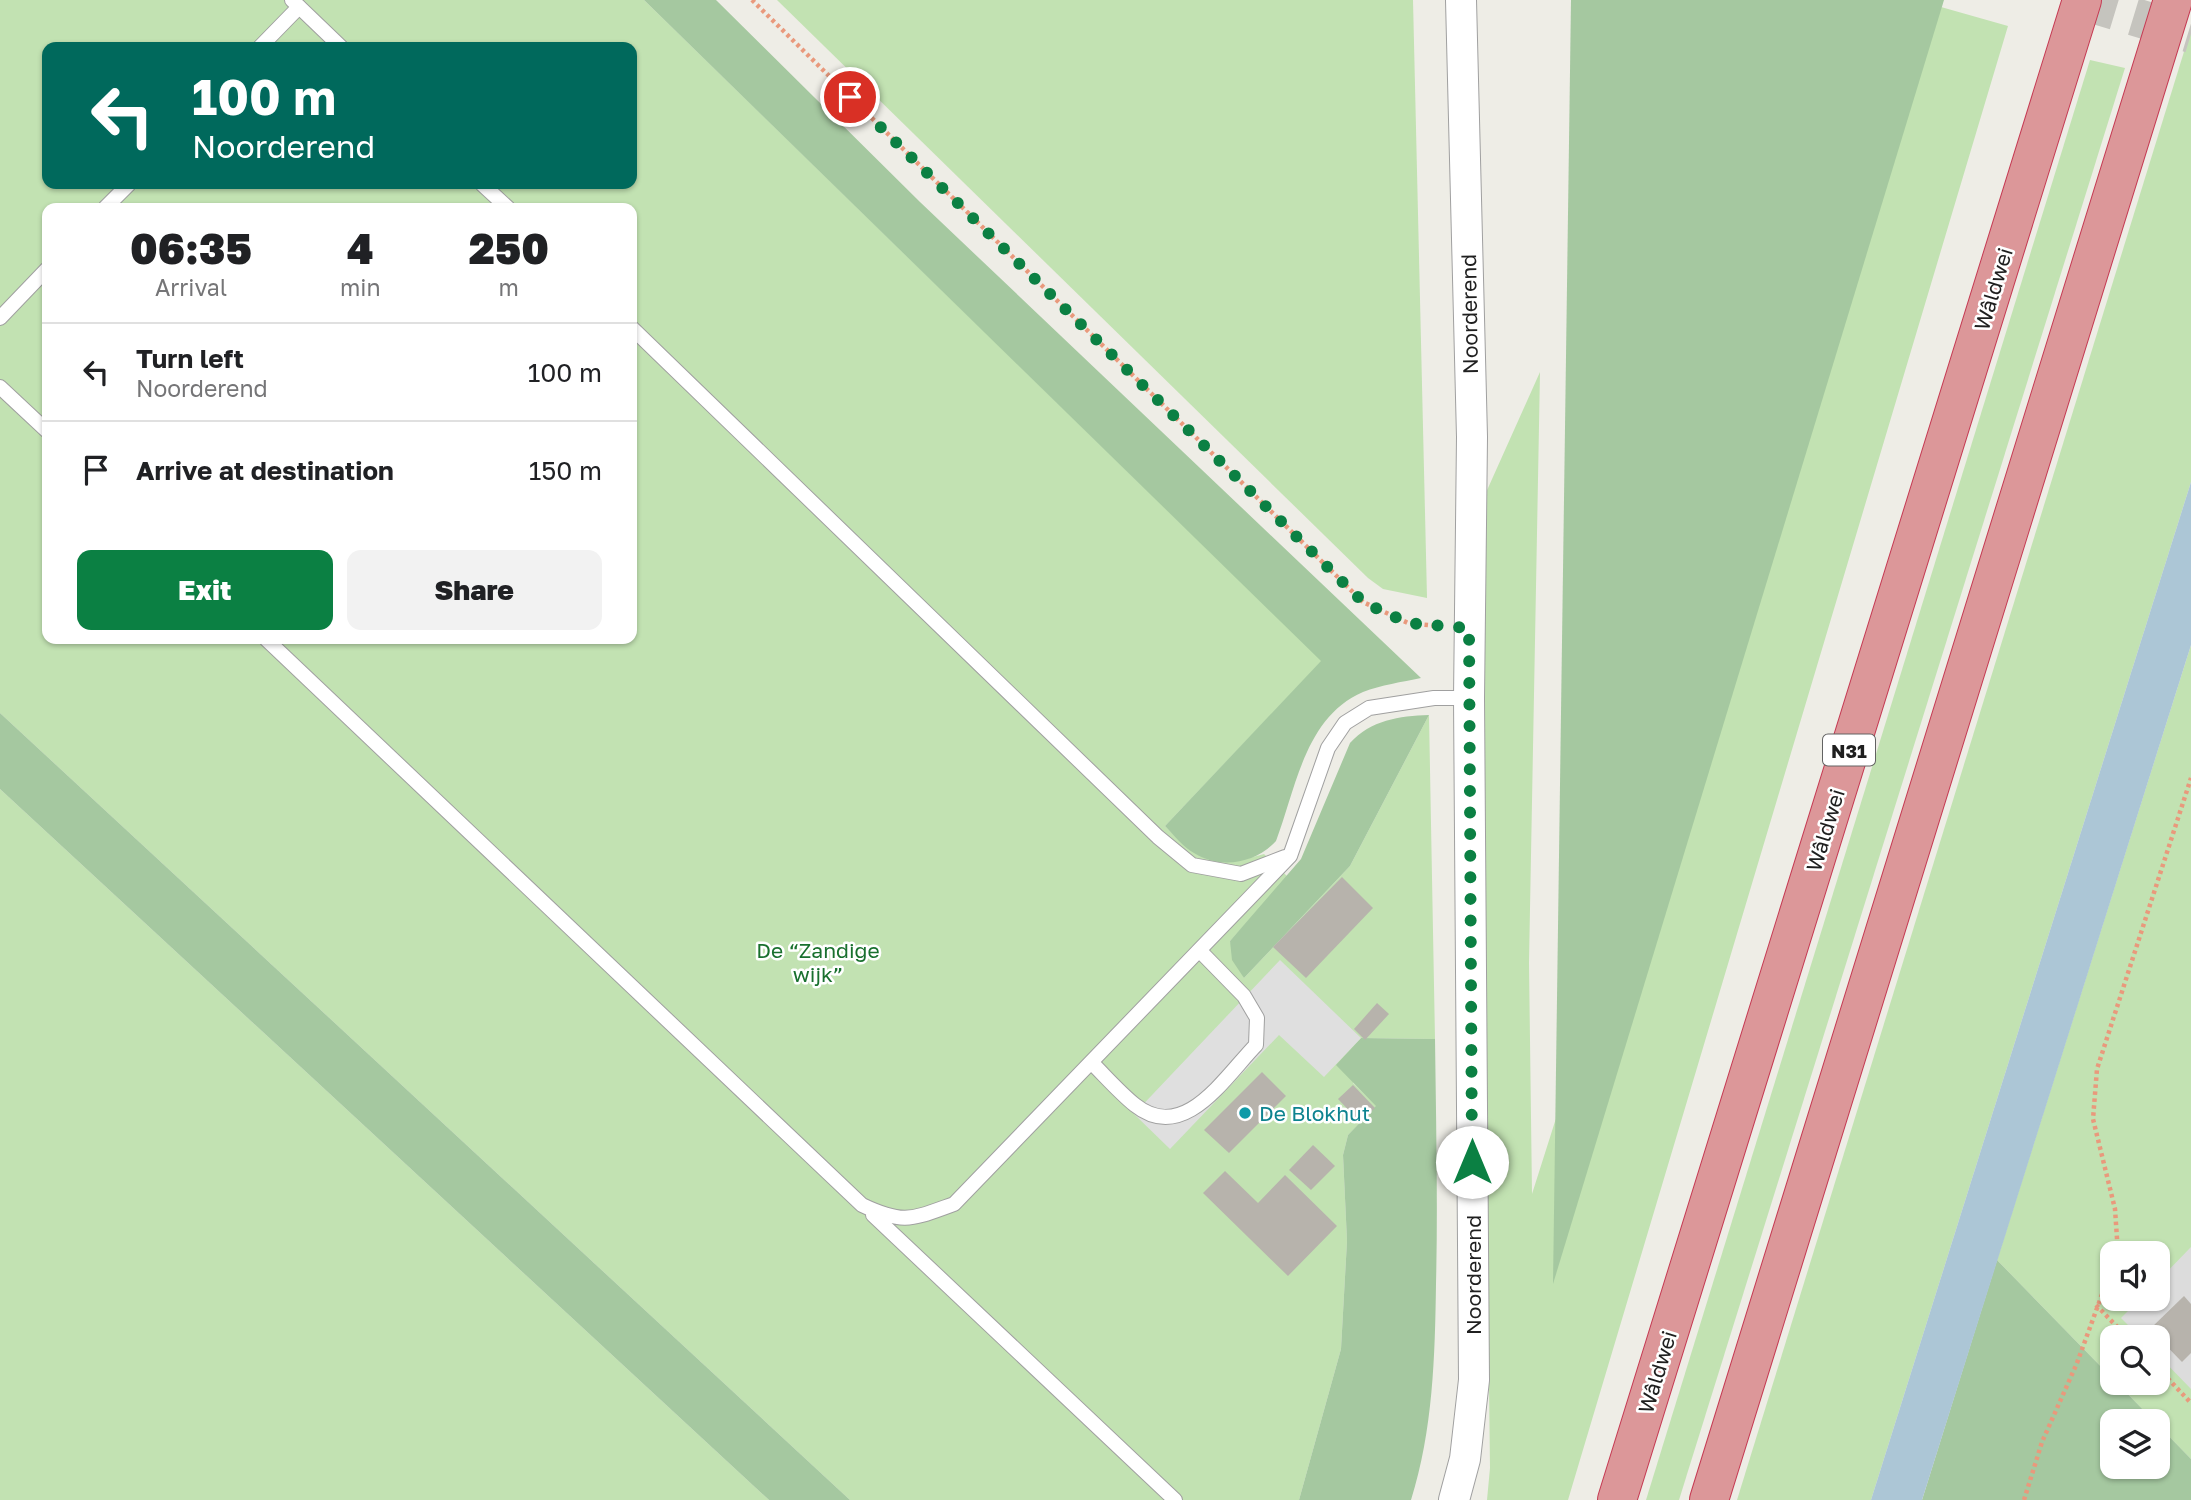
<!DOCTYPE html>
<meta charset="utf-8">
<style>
body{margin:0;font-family:"Golos Text",sans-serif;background:#f2f2f2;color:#202124;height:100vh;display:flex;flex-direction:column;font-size:26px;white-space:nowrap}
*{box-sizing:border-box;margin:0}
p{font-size:23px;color:#757577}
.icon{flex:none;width:38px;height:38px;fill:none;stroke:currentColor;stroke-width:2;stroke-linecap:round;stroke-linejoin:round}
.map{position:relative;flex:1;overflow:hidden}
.sheet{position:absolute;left:42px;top:203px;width:595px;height:441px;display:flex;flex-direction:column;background:#fff;border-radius:14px;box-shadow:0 2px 5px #0004}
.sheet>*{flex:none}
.guide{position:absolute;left:42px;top:42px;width:595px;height:147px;border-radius:14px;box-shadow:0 2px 5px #0004;background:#00695c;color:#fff;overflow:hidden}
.buttons{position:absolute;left:2100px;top:1241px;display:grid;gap:14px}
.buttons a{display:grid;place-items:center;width:70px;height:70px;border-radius:14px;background:#fff;box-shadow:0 2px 5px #0004;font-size:35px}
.pin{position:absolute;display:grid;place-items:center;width:60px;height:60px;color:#fff;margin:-30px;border:4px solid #fff;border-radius:50%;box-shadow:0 2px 7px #0007}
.me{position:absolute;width:77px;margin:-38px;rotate:0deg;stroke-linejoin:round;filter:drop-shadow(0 0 5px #0008)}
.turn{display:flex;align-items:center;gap:24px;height:147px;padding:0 35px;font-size:32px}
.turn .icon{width:91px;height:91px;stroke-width:2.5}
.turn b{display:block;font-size:49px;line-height:60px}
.eta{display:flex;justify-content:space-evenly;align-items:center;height:119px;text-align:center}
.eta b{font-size:42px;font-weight:800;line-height:49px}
.cta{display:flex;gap:14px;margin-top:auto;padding:14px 35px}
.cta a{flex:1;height:80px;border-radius:14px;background:#0b8043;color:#fff;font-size:28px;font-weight:800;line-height:80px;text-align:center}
.cta a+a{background:#f2f2f2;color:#202124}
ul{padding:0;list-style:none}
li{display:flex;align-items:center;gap:21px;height:98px;padding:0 35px;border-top:2px solid #e0e0e0}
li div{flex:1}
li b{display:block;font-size:26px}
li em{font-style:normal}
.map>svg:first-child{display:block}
.residential{fill:#dcdcdc}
.grass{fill:#c2e2b2;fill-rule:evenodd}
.forest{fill:#a5c8a0}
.parking{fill:#dfdfdf}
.water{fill:#acc6d6}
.building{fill:#b7b3ac}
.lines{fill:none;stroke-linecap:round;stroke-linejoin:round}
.secondary-tunnel{stroke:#c5c4be;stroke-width:38;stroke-dasharray:38 19;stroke-linecap:butt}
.lane-casing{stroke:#a0a0a0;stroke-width:16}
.street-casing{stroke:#a0a0a0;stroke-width:32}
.highway-casing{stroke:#c53a53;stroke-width:40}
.path{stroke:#e9997c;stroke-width:4.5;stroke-dasharray:3.5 3.5;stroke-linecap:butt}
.lane{stroke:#fff;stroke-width:14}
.street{stroke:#fff;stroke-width:30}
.highway{stroke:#dc9799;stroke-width:38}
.route{stroke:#0b8043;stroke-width:12;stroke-dasharray:0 21.6}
.culture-dot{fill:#0f9aa8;stroke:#fff;stroke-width:2.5}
.labels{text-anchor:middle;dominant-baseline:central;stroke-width:5;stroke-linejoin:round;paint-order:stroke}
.shield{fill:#fff;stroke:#626262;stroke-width:2}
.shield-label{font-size:19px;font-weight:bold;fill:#1f1f1f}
.street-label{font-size:21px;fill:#1f1f1f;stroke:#fff}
.park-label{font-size:21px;fill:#19702e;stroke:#fff}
.culture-label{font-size:21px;fill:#0d838f;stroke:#fff;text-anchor:start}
</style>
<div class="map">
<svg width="2191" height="1500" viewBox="0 0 2191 1500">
<rect width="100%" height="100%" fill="#eeede6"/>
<path class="residential" d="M2191 1216V1438L2158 1382V1337L2098 1336 2118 1299 2158 1298V1253Z"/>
<g class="grass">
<path d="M0 0H644L1322 661 1165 826C1203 863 1212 869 1264 854L1288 877 1230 941 1244 978 1350 866 1429 715 1435 1039 1361 1038 1353 1083 1377 1106 1348 1135 1343 1155 1347 1241 1341 1349 1299 1500H850L0 713ZM47 47H632V184H47ZM47 208H632V639H47Z"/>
<path d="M777 0H1413L1427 598 1383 589 1368 578Z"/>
<path d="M1941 7 2008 26 1568 1500H1487L1490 1468 1481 699 1484 497 1540 372 1529 963 1532 1194 1897 44Z"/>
<path d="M2191 29V482L1871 1500H1737Z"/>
<path d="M2090 60 2125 68 1679 1500H1646Z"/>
<path d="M2191 645V1247L2158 1281V1253H2112V1298L2140 1299 2121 1318 2140 1337H2112V1378L1997 1260Z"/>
<path d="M0 789 769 1500H0Z"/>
<path d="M2158 1355 2191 1389V1459L2158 1425V1421H2154L2117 1383 2158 1382Z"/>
</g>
<g class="forest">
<path d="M644 0H716L920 202 1421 678C1402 682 1381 685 1363 692 1305 717 1296 788 1276 841 1256 863 1221 870 1194 853 1183 847 1174 835 1165 826L1321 661Z"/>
<path d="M1571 0H1944L1553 1284Z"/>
<path d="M0 713 850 1500H769L0 789Z"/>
<path d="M1429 715 1350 866 1244 978 1232 960 1230 941 1301 859 1350 743C1371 720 1399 716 1429 715Z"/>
<path d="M1361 1038 1435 1039C1436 1121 1438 1202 1436 1284 1435 1356 1433 1431 1411 1500H1299L1341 1349 1347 1241 1343 1155 1348 1135 1376 1106 1336 1065Z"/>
<path d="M1997 1260 2112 1378V1382L2117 1383 2154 1421H2112V1466H2158V1425L2191 1459V1500H1922Z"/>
</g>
<path class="parking" d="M1280 960 1361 1038 1324 1077 1279 1035 1170 1149 1134 1114Z"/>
<path class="water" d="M2191 482V645L1922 1500H1871Z"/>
<g class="building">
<path d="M1342 877 1373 908 1306 978 1273 947Z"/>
<path d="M1377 1003 1389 1014 1365 1040 1354 1029Z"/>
<path d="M1262 1072 1286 1096 1229 1153 1204 1130Z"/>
<path d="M1353 1085 1375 1108 1360 1122 1338 1099Z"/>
<path d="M1313 1145 1335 1166 1311 1190 1289 1170Z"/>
<path d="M1225 1171 1258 1203 1285 1175 1337 1226 1288 1276 1203 1193Z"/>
<path d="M2184 1296 2191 1304V1353L2182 1362 2150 1329Z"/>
</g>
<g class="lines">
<path class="secondary-tunnel" d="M2079 0 2191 34"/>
<defs>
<g id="lane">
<path d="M292 0 341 47"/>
<path d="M260 47 299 7"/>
<path d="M482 184 508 208"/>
<path d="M105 208 129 184"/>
<path d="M0 318 47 269"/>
<path d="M632 328 1158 837 1192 865 1241 874 1285 857"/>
<path d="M0 387 47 431"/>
<path d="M266 639 862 1205C904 1225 912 1219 954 1204L1290 856 1328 748 1345 723 1369 708 1434 698H1469"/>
<path d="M1092 1063C1106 1077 1120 1093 1135 1105 1184 1144 1224 1078 1256 1045L1257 1018 1244 996 1200 951"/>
<path d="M873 1215 1175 1500"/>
</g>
<path id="street" d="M1454 1500 1465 1459 1474 1380 1469 698 1472 437 1461 0"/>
<g id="highway">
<path d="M1617 1500 2082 0"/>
<path d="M1709 1500 2173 0"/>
</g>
</defs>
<use href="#lane" class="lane-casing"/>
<use href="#street" class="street-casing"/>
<use href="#highway" class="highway-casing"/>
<g class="path">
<path d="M752 0 1363 602 1408 623 1437 626"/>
<path d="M2118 1253 2115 1209 2093 1119 2097 1069 2191 778"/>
<path d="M2096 1305 2127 1337"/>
<path d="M2158 1368 2191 1403"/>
<path d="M2024 1500 2042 1442 2077 1363 2112 1267"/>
</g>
<use href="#lane" class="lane"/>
<use href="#street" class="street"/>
<use href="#highway" class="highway"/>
</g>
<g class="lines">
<path class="route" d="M850 97 1363 602 1408 623 1469 628 1472 1162"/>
</g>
<circle class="culture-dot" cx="1245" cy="1113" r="7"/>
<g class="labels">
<rect class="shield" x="1823" y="734.5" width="52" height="31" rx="5"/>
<g class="shield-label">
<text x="1849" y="750">N31</text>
</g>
<g class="street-label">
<text transform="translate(1993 289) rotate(-73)">Wâldwei</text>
<text transform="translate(1469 314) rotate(-91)">Noorderend</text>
<text transform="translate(1825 830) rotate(-73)">Wâldwei</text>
<text transform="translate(1473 1275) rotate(-90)">Noorderend</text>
<text transform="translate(1657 1372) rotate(-73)">Wâldwei</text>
</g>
<g class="park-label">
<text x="818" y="950">De “Zandige<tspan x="818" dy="24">wijk”</tspan></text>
</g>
<g class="culture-label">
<text x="1259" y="1113">De Blokhut</text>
</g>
</g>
</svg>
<div class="buttons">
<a><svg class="icon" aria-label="sound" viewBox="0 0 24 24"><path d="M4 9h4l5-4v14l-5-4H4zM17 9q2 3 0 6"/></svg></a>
<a><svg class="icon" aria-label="search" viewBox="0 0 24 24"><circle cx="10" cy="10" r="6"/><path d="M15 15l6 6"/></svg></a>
<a><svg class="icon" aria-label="layers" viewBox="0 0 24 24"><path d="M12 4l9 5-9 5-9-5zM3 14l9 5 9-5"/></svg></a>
</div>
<div class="pin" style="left:850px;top:97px;background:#d93025"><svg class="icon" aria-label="arrive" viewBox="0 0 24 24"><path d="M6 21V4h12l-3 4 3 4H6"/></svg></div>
<svg class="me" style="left:1472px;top:1162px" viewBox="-20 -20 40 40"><circle r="19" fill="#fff"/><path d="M0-13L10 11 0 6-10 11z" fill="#0b8043"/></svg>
<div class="guide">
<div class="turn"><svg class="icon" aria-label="left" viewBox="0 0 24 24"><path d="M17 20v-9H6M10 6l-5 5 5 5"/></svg><div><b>100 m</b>Noorderend</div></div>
</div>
<section class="sheet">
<div class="eta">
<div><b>06:35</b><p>Arrival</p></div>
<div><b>4</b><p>min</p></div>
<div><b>250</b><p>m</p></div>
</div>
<ul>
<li><svg class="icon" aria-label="left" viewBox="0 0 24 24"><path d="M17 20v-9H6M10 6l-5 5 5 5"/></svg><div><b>Turn left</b><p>Noorderend</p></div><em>100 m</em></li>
<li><svg class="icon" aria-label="arrive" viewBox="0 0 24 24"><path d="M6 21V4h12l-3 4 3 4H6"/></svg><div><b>Arrive at destination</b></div><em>150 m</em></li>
</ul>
<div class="cta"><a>Exit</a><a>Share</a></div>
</section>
</div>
